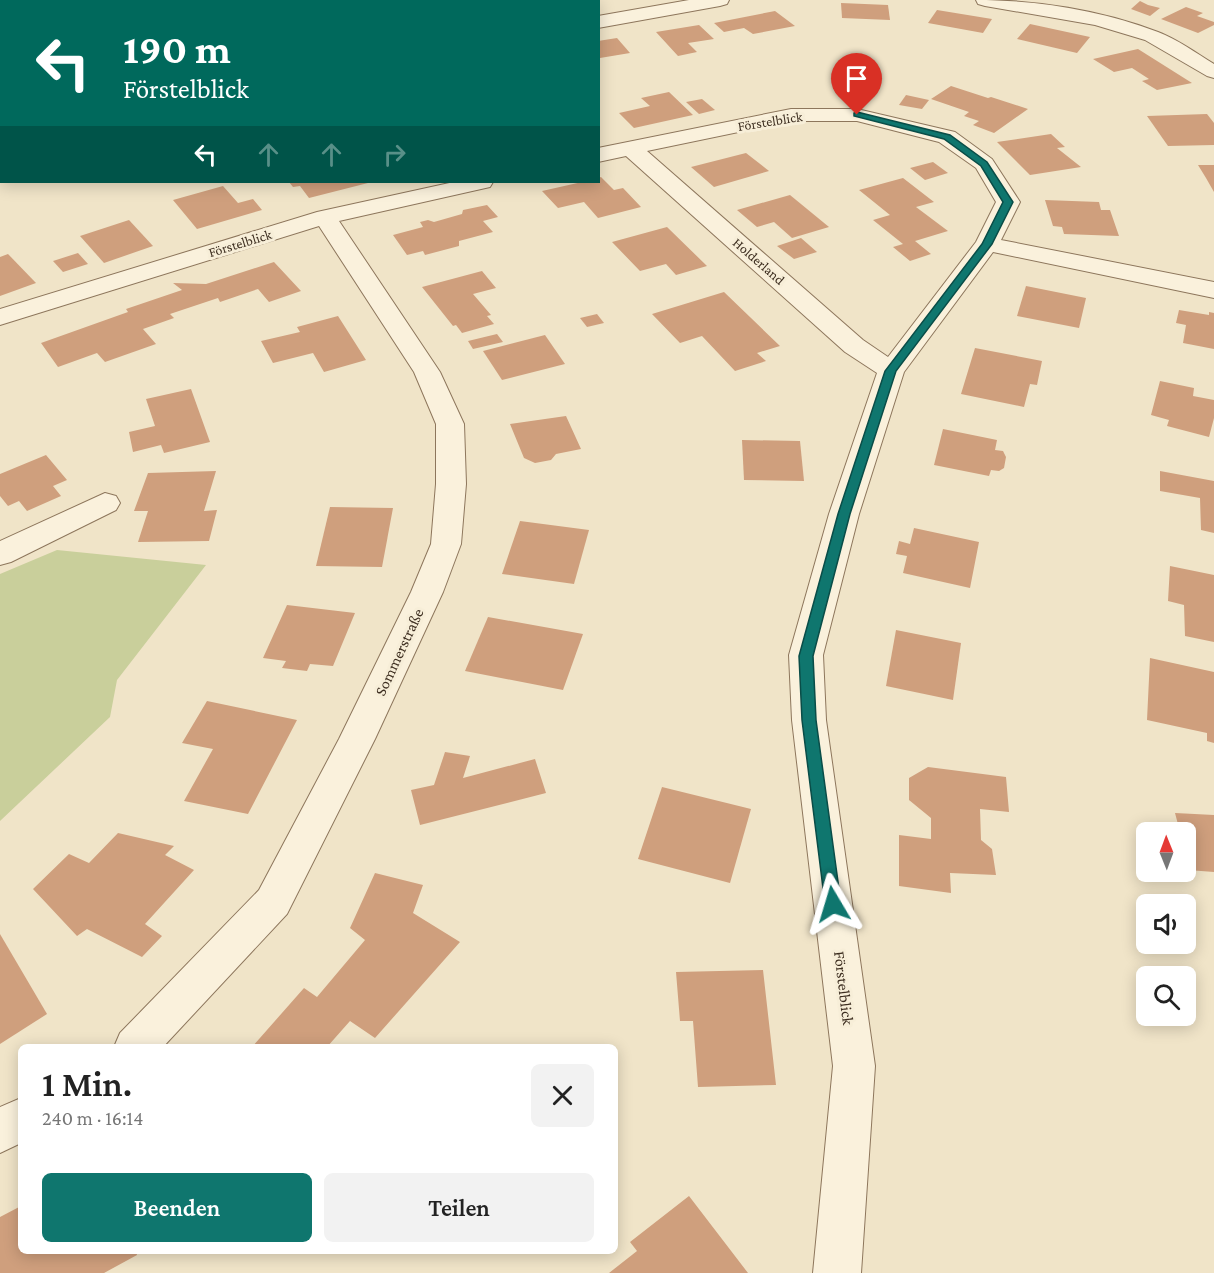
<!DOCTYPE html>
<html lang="de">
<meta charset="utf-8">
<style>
body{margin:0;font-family:"Crimson Pro",serif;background:#f2f2f2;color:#222;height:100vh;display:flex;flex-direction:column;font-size:22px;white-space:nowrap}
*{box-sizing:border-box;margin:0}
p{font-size:20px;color:#767676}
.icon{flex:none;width:33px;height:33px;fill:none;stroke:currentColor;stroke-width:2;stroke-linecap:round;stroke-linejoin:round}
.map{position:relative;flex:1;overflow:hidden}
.drawer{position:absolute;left:18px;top:1044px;width:600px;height:210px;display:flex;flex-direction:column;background:#fff;border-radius:9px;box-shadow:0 3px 15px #0003}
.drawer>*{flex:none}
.guide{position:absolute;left:0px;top:0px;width:600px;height:183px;box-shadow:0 3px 15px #0003;background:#00695c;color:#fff;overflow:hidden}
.needle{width:39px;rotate:359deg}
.fabs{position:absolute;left:1136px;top:822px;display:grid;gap:12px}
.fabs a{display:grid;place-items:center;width:60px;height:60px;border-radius:9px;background:#fff;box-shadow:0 3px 15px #0003;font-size:30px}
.pin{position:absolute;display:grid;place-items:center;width:51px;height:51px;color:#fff;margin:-62px -26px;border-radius:50% 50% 50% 0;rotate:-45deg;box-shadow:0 0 6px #0007}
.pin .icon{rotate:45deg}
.me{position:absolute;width:66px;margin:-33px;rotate:353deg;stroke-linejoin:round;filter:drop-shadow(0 0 4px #0008)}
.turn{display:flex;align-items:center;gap:21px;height:126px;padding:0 24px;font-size:27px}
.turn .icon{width:78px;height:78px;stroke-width:2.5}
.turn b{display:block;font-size:42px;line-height:51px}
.lanes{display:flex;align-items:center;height:57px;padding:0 24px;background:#0003;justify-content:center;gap:30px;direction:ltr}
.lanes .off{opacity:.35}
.round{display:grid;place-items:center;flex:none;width:63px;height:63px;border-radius:9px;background:#f2f2f2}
.summary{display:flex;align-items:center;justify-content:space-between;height:102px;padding:0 24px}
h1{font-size:36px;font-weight:600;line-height:45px}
.button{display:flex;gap:12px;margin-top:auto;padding:12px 24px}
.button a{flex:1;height:69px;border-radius:9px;background:#0f766e;color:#fff;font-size:24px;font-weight:600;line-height:69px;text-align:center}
.button a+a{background:#f2f2f2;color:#222}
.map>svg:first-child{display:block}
.green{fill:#c9cf9b}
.building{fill:#cf9f7d}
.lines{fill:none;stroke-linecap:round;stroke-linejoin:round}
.minor-casing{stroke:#8d765c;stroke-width:2}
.minor{fill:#faf1dc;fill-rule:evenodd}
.route{fill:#0f766e;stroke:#0a4d48;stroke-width:1.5}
.labels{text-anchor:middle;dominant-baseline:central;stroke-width:6;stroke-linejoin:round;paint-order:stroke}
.far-street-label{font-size:14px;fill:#3d2e20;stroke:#f7eed8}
.street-label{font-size:16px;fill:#3d2e20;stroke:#f7eed8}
</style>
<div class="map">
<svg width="1214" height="1273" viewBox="0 0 1214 1273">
<rect width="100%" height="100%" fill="#f0e4c8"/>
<path class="green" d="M57 550 206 565 117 680 110 717 0 821V574Z"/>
<g class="building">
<path d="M1140 1 1148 5 1160 8 1150 16 1131 9Z"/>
<path d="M841 3 888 5 890 20 842 18Z"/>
<path d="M1186 7 1203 13 1197 16 1214 22V25L1198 33 1161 19Z"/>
<path d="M937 10 992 19 983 33 928 23Z"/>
<path d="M775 11 795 26 753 34 744 28 724 32 714 23Z"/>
<path d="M1030 24 1090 37 1077 53 1017 39Z"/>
<path d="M699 25 714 39 688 43 697 52 678 56 656 32Z"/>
<path d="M617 38 630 53 600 58 598 41Z"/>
<path d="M1138 49 1192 83 1157 90 1142 81 1149 79 1132 68 1114 72 1093 59Z"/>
<path d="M951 86 988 98 991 97 1028 109 994 133 973 125 979 121 964 116 969 112 931 99Z"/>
<path d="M669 92 693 115 634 128 619 113 650 106 641 98Z"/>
<path d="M906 95 929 100 922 109 899 105Z"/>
<path d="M702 99 715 110 699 114 686 102Z"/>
<path d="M1207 114 1214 123V145L1168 146 1147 116Z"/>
<path d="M1051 134 1065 147 1057 148 1081 167 1030 175 997 142Z"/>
<path d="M746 153 769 171 714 187 691 167Z"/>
<path d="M933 162 948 173 925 180 910 168Z"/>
<path d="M1198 165H1214V192L1206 178Z"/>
<path d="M601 177 614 190 623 188 641 207 598 218 584 202 558 208 542 191 582 182H598V178Z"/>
<path d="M903 178 934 202 916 207 948 231 915 241 931 254 910 261 893 247 903 244 873 220 890 215 859 190Z"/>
<path d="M289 182H366L368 183 309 198 300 186 293 187Z"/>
<path d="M223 186 238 203 253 199 262 210 197 229 173 200Z"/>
<path d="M790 195 829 227 792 238 774 222 757 227 737 210Z"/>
<path d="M1045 200 1099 202 1101 210H1110L1119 236 1064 234 1062 227 1053 226Z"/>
<path d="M487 205 498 217 483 221 493 232 459 241V246L425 255 423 251 407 255 393 235 423 227 420 222 428 220 434 222 462 214 463 210Z"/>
<path d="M129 220 153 246 104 263 80 236Z"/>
<path d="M667 227 707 266 676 275 666 264 640 271 612 242Z"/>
<path d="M801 238 817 252 794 259 777 246Z"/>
<path d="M78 253 88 264 63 272 53 261Z"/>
<path d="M8 254 36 283 0 296V257Z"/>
<path d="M274 262 301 291 269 302 258 289 220 302 218 298 170 314 174 318 143 329 156 344 105 362 97 353 58 367 41 343 128 312 126 309 182 290 173 283 206 284Z"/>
<path d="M482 271 496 288 473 294 491 315 487 316 494 324 462 333 456 325 453 326 422 287Z"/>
<path d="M1026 286 1086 298 1079 328 1017 316Z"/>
<path d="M724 292 780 346 757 353 766 361 735 371 702 336 680 343 652 314Z"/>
<path d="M1179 310 1209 315V312L1214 313V349L1183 343 1186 325 1176 323Z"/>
<path d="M597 314 604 323 587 327 580 318Z"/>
<path d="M338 316 366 360 324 372 313 353 273 363 261 341 300 332 297 327Z"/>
<path d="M497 334 503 342 473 349 468 341Z"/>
<path d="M545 335 565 364 502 380 483 351Z"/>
<path d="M975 348 1042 361 1037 385 1030 384 1024 407 961 394Z"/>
<path d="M1160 381 1194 388 1193 396 1214 400V418L1209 437 1167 426 1169 420 1151 415Z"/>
<path d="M191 389 210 442 164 453 161 445 133 452 129 432 155 426 146 399Z"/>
<path d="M566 416 581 449 556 454 551 460 535 463 524 458 510 424Z"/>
<path d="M943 429 997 440 995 450 1003 451 1006 457 1004 468 999 471 991 470 989 476 934 465Z"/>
<path d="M742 440 800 441 804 481 744 480Z"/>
<path d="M46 455 67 480 53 486 61 496 27 511 19 501 8 506 0 496V474Z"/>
<path d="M216 471 204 511 217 510 209 541 138 542 148 511H134L148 473Z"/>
<path d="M1160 471 1214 481V533L1201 530 1200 498 1160 491Z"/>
<path d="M330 507 393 508 382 567 316 566Z"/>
<path d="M520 521 589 530 574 584 502 574Z"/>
<path d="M914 528 979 542 970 588 903 573 907 556 896 554 899 541 910 544Z"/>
<path d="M1170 566 1214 575V642L1185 636 1184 605 1168 601Z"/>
<path d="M287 605 355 613 333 666 310 664 307 671 282 668 286 661 263 658Z"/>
<path d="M488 617 583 634 563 690 465 671Z"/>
<path d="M896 630 961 643 953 700 886 686Z"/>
<path d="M1150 658 1214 672V743L1207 741V733L1147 720Z"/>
<path d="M207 701 297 720 248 814 184 801 213 749 182 743Z"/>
<path d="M445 752 470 756 463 778 535 759 546 793 420 825 411 790 434 785Z"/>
<path d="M928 767 1006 777 1009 812 980 809 981 840 992 849 996 875 950 873 951 893 899 886V835L931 839V818L909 800V778Z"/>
<path d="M662 787 751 809 730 883 638 859Z"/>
<path d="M1175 813 1214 815V872L1188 870 1185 856V832H1180Z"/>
<path d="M118 833 174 846 165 855 194 870 145 924 162 936 142 957 87 929 77 936 33 889 69 854 89 863Z"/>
<path d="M375 873 423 885 413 913 460 942 375 1038 350 1021 327 1047H252L304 988 317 997 365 940 350 928Z"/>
<path d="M0 934 47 1014 0 1044Z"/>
<path d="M763 970 776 1085 698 1087 693 1021H680L676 972Z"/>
<path d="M689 1196 748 1273H609L637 1251 630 1242Z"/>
<path d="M21 1206V1251H136L137 1255 104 1273H0V1217Z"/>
</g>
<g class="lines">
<defs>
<g id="minor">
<path d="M689 0H729L727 4 720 6 598 28V16Z"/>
<path d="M976 0C1036 0 1101 10 1158 32 1177 39 1196 53 1214 64V78L1207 76 1145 40 1095 25 985 6 978 4Z"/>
<path d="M791 109H857L955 132 992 159 1020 202 1001 240 1214 282V298L993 252 904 372 859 514 823 655 826 720 875 1066 861 1273H813L833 1066 792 720 789 655 829 514 877 373 845 352 626 156 598 162V148ZM791 121H857L939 142 976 168 996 202 976 242 888 357 863 340 647 151Z"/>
<rect x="0" y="128" width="2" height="12"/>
<path d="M454 182H493L490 187 339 221 440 372 464 424 466 484 461 544 443 592 375 739 287 914 163 1047H114L120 1033 259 890 339 739 411 592 431 544 436 484V424L414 372 319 226 0 325V309L317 212Z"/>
<path d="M105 493 116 496 120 503 116 510 11 562 0 565V541Z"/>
<path d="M21 1098V1143L0 1153V1107Z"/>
</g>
</defs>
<use href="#minor" class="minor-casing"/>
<use href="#minor" class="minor"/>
</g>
<path class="route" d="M857 112 950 135 987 162 1013 202 992 244 896 371 850 514 813 656 816 720 841 904 839 909 833 912 827 909 825 904 802 720 799 656 838 514 885 371 982 244 1003 202 981 166 944 139 854 116V113Z"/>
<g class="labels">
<g class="far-street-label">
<text transform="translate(770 121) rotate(-9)">Förstelblick</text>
<text transform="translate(240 243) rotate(-17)">Förstelblick</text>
<text transform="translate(759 261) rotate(41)">Holderland</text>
</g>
<g class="street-label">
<text transform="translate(399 652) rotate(-65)">Sommerstraße</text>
<text transform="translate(844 988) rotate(83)">Förstelblick</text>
</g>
</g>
</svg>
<div class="fabs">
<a><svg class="needle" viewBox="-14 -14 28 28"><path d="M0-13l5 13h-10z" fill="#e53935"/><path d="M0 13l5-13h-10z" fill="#767676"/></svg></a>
<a><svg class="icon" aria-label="sound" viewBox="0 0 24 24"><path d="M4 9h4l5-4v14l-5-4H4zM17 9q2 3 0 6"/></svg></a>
<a><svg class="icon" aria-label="search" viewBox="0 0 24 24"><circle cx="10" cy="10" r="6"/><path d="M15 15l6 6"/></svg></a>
</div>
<div class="pin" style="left:857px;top:115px;background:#d93025"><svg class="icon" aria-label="arrive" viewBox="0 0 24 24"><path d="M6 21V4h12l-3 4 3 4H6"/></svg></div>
<svg class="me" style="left:833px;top:904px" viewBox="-20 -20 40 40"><path d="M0-17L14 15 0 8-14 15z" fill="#0f766e" stroke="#fff" stroke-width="4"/></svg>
<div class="guide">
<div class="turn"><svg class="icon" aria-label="left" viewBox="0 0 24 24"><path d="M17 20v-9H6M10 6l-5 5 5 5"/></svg><div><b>190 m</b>Förstelblick</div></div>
<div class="lanes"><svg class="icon" aria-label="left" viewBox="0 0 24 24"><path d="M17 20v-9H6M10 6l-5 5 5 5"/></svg><svg class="icon off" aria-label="ahead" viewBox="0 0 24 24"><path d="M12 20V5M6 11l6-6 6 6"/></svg><svg class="icon off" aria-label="ahead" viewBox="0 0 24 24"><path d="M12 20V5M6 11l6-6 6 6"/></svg><svg class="icon off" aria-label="right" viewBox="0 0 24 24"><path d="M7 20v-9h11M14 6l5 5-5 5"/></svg></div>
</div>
<section class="drawer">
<div class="summary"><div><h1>1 Min.</h1><p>240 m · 16:14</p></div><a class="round"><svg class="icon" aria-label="close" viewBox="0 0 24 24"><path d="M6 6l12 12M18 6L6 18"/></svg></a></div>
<div class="button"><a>Beenden</a><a>Teilen</a></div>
</section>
</div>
